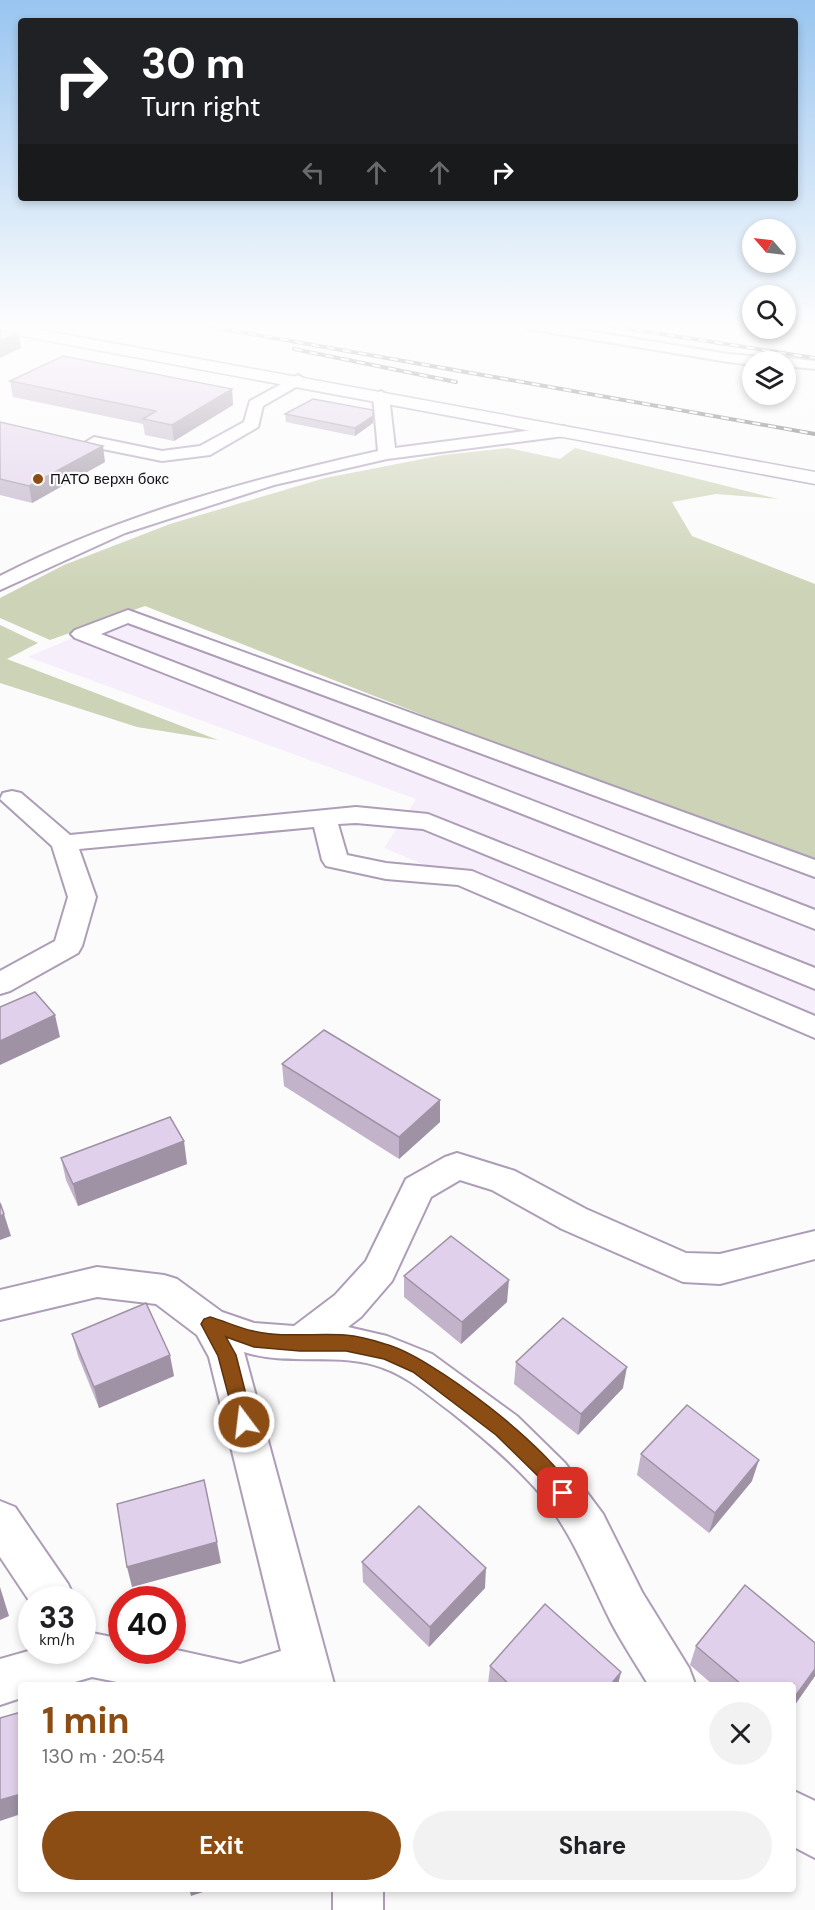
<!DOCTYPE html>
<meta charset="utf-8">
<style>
body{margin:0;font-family:"DM Sans",sans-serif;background:#f2f2f2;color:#202124;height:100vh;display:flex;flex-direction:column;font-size:22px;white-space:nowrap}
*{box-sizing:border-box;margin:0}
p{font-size:20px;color:#757577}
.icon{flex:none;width:33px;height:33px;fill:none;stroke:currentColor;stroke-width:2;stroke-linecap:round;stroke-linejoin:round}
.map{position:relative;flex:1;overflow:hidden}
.sheet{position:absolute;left:18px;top:1682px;width:778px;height:210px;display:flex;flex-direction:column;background:#fff;border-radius:6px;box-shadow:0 3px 9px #0003}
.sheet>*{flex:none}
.hud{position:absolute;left:18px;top:18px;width:780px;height:183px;border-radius:6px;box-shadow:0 3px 9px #0003;background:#202124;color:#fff;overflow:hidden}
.needle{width:39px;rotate:298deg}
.buttons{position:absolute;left:742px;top:219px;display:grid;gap:12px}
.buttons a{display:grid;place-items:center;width:54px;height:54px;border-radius:50%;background:#fff;box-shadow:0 3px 9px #0003;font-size:30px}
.speed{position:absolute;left:18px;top:1586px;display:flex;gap:12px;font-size:30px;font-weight:700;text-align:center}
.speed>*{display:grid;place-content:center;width:78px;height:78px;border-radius:50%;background:#fff;box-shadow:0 3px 9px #0003;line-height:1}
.speed small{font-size:15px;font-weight:400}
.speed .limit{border:9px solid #d22;background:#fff;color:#111}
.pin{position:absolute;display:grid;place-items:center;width:51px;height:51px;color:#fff;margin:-26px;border-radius:12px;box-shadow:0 3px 9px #0006}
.me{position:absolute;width:66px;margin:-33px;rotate:345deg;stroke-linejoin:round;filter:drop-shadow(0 0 4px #0008)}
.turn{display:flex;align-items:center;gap:21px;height:126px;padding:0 24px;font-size:27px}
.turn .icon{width:78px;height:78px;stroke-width:2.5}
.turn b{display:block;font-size:42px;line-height:51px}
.lanes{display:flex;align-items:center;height:57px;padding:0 24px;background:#0003;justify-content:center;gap:30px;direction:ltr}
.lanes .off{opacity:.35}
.round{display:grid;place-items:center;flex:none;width:63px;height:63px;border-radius:32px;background:#f2f2f2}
.headline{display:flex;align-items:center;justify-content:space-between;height:102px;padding:0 24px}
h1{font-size:36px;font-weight:700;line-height:45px;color:#8c4d15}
.action{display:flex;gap:12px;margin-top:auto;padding:12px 24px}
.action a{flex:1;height:69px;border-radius:36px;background:#8c4d15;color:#fff;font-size:24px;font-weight:700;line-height:69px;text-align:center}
.action a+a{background:#f2f2f2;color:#202124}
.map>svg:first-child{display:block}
.built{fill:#f6eefb}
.green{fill:#cdd3b6}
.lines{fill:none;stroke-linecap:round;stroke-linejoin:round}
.minor-casing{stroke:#ad9db7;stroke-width:4}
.major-casing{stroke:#ad9db7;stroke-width:3}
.minor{fill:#fff;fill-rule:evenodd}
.major{fill:#fff;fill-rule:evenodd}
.rail-casing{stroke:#5b575e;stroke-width:4}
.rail{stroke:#fbfbfb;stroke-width:2;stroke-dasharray:8;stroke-linecap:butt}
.wall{fill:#c2b3ca}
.shaded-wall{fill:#9e92a4}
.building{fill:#e1d0eb;stroke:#9e92a4;stroke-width:1.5}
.route{fill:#8c4d15;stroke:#5b320e;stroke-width:1.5}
.poi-dot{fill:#8c4d15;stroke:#fbfbfb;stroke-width:2}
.labels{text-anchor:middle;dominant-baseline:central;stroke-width:4.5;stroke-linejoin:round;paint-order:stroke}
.far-poi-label{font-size:15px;fill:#17111b;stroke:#fbfbfb;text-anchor:start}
</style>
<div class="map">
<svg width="815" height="1910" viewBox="0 0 815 1910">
<rect width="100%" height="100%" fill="#fbfbfb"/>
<path class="built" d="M119 618 815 876V1028L384 848 416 799 28 657Z"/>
<g class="green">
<path d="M508 448 560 459 575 448 778 499 716 494 672 502 692 536 815 584V869L145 606 50 640 0 618V598L64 565 170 524 325 478 443 455Z"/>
<path d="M0 625 38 643 7 659 218 740 137 727 0 683Z"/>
</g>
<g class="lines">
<defs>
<g id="minor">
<path d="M521 325H552L728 354 771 358 778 362H753V365L728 362 528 329Z"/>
<path d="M786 358 815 361V369L786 366V362H779Z"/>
<path d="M298 375 306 380 303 383 263 406 258 427 210 455 162 461 88 446 86 442 94 437 162 451 200 446 244 422 250 401Z"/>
<path d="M381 391 389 396 395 448 564 426 572 431 564 436 387 459 274 485 125 533 0 590V576C119 515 248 480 378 451L373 396Z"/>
<path d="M128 610 815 860V877L128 623 101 634 815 910V929L75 638 71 634 75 630Z"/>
<path d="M12 791 21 793 70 835 356 807 428 814 815 968V989L423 829 356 823 338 824 347 855 386 863 472 871 815 1016V1038L458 885 386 879 326 866 322 860 314 827 79 849 96 897 82 946 78 953 10 991 0 994V971L55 941 68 897 52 846 0 799 3 793Z"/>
<path d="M457 1153 515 1171 586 1209 686 1253 720 1254 815 1231V1259L720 1284 683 1282 562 1229 492 1190 460 1180 431 1197 392 1281 361 1317 348 1327 387 1336 432 1354 517 1416 565 1463 603 1514 642 1592 689 1668 695 1684H648C636 1664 622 1643 611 1622 588 1576 570 1527 535 1488 510 1460 481 1436 451 1412 429 1396 409 1377 383 1368 339 1351 289 1367 244 1352L334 1684H127L92 1677 68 1684H21V1698L0 1705V1659L32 1650H82V1635L92 1633 122 1639V1650L172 1649 240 1664 281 1651 209 1357 197 1335 156 1304 97 1297 0 1320V1290L97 1267 164 1275 177 1279 222 1312 254 1323 294 1326 335 1295 366 1261 406 1179 445 1157Z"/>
<path d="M0 1501 15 1507 68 1584 75 1599H32V1605L0 1557Z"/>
<path d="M794 1791 815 1801V1858L794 1847Z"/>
<rect x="333" y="1888" width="50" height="22"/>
</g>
<path id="major" d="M0 325H14L815 472V484L0 332Z"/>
</defs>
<use href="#minor" class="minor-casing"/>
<use href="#major" class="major-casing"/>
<use href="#minor" class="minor"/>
<use href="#major" class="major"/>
<defs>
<g id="rail">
<path d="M201 325 815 434"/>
<path d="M604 325 815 358"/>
<path d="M294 349 456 382"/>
</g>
</defs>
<use href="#rail" class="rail-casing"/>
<use href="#rail" class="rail"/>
</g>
<g class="wall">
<path d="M10 381 232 389 233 405 174 441 145 435 143 424 13 397Z"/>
<path d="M285 414 373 423 355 436 286 422Z"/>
<path d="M0 422 105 462 32 503 0 495Z"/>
<path d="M282 1064 440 1100V1122L399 1159 284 1086Z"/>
<path d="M61 1158 187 1164 78 1206 66 1180Z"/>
<path d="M404 1276 507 1302 461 1344 404 1297Z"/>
<path d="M72 1334 174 1376 99 1408 78 1356Z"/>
<path d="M516 1362 623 1388 578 1435 514 1384Z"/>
<path d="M641 1454 752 1481 709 1533 637 1475Z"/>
<path d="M362 1562 485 1588 429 1647 363 1582Z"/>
<path d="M696 1646 815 1676 794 1706V1684H712L690 1665Z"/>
<path d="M490 1666 621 1672 618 1684H488Z"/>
</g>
<g class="shaded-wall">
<path d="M19 333 21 348 0 358V341Z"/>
<path d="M232 389 233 405 174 441 172 425Z"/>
<path d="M373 416V423L355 436V428Z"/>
<path d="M103 446 105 462 32 503 29 486Z"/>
<path d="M55 1015 60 1037 0 1065V1041Z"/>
<path d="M440 1100V1122L399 1159V1137Z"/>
<path d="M184 1141 187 1164 78 1206 73 1184Z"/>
<path d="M4 1214 11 1236 0 1240V1216Z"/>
<path d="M509 1280 507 1302 461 1344 462 1322Z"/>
<path d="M170 1355 174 1376 99 1408 94 1387Z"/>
<path d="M627 1367 623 1388 578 1435 581 1414Z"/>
<path d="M759 1460 752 1481 709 1533 715 1513Z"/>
<path d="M217 1542 221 1563 132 1587 127 1567Z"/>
<path d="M486 1568 485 1588 429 1647 430 1627Z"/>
<path d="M0 1587 9 1616 0 1620Z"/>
<path d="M815 1669V1676L794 1706V1698Z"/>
<path d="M621 1672 618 1684H611Z"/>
<path d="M21 1794V1814L0 1821V1800Z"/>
<path d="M189 1888H215L191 1896Z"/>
</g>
<g class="building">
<path d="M0 330 19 333 0 341Z"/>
<path d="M63 356 232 389 172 425 143 419 156 411 10 381Z"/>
<path d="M313 399 373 410V416L355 428 285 414Z"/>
<path d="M0 422 103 446 29 486 0 479Z"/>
<path d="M35 992 55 1015 0 1041V1007Z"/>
<path d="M324 1030 440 1100 399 1137 282 1064Z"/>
<path d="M170 1117 184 1141 73 1184 61 1158Z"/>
<path d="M0 1203 4 1214 0 1216Z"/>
<path d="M451 1236 509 1280 462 1322 404 1276Z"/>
<path d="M146 1303 170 1355 94 1387 72 1334Z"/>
<path d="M563 1318 627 1367 581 1414 516 1362Z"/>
<path d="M687 1405 759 1460 715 1513 641 1454Z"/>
<path d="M204 1480 217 1542 127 1567 117 1504Z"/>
<path d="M419 1506 486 1568 430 1627 362 1562Z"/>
<path d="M745 1585 815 1643V1669L794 1698V1684H741L696 1646Z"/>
<path d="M545 1604 621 1672 611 1684H509L490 1666Z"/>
<path d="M21 1712V1794L0 1800V1718Z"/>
</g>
<linearGradient id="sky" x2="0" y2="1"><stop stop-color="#99c5f0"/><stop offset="0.55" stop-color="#fdfdfd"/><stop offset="1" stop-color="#fdfdfd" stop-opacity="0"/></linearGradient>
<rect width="815" height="592" fill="url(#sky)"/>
<path class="route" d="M210 1317C224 1321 239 1328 253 1331 283 1338 315 1333 345 1335 358 1336 373 1340 385 1344 430 1355 555 1451 573 1493L570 1500 563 1502 556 1500 544 1482 496 1435 413 1372 384 1359 346 1351H300L254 1347 226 1337 236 1355 253 1422 251 1428 244 1430 237 1428 218 1356 201 1324 204 1319Z"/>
<circle class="poi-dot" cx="38" cy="479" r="6"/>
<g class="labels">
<g class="far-poi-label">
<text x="50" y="479">ПАТО верхн бокс</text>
</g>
</g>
</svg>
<div class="buttons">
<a><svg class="needle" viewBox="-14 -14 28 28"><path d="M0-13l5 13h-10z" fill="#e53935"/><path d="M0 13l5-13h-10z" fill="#757577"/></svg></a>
<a><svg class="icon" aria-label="search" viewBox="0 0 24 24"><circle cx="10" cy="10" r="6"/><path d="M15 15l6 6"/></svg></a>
<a><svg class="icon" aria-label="layers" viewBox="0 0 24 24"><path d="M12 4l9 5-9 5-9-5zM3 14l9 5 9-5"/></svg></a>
</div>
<div class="speed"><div>33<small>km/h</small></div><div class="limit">40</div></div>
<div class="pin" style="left:563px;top:1493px;background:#d93025"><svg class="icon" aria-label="arrive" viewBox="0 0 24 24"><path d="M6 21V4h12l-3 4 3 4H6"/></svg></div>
<svg class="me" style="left:244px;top:1422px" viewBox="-20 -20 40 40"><circle r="17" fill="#8c4d15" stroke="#fff" stroke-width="3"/><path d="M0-11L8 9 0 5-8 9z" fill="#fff"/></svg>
<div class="hud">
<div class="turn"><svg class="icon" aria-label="right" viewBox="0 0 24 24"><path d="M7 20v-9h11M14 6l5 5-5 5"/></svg><div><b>30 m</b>Turn right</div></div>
<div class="lanes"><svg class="icon off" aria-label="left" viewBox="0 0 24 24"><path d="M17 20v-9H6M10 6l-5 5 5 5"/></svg><svg class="icon off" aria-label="ahead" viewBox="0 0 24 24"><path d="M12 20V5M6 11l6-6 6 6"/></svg><svg class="icon off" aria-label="ahead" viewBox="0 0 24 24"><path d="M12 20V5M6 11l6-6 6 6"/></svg><svg class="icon" aria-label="right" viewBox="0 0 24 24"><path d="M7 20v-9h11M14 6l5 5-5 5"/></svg></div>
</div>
<section class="sheet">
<div class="headline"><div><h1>1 min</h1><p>130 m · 20:54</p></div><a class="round"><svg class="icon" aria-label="close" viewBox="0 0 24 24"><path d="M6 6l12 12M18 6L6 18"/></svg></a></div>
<div class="action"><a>Exit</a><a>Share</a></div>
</section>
</div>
